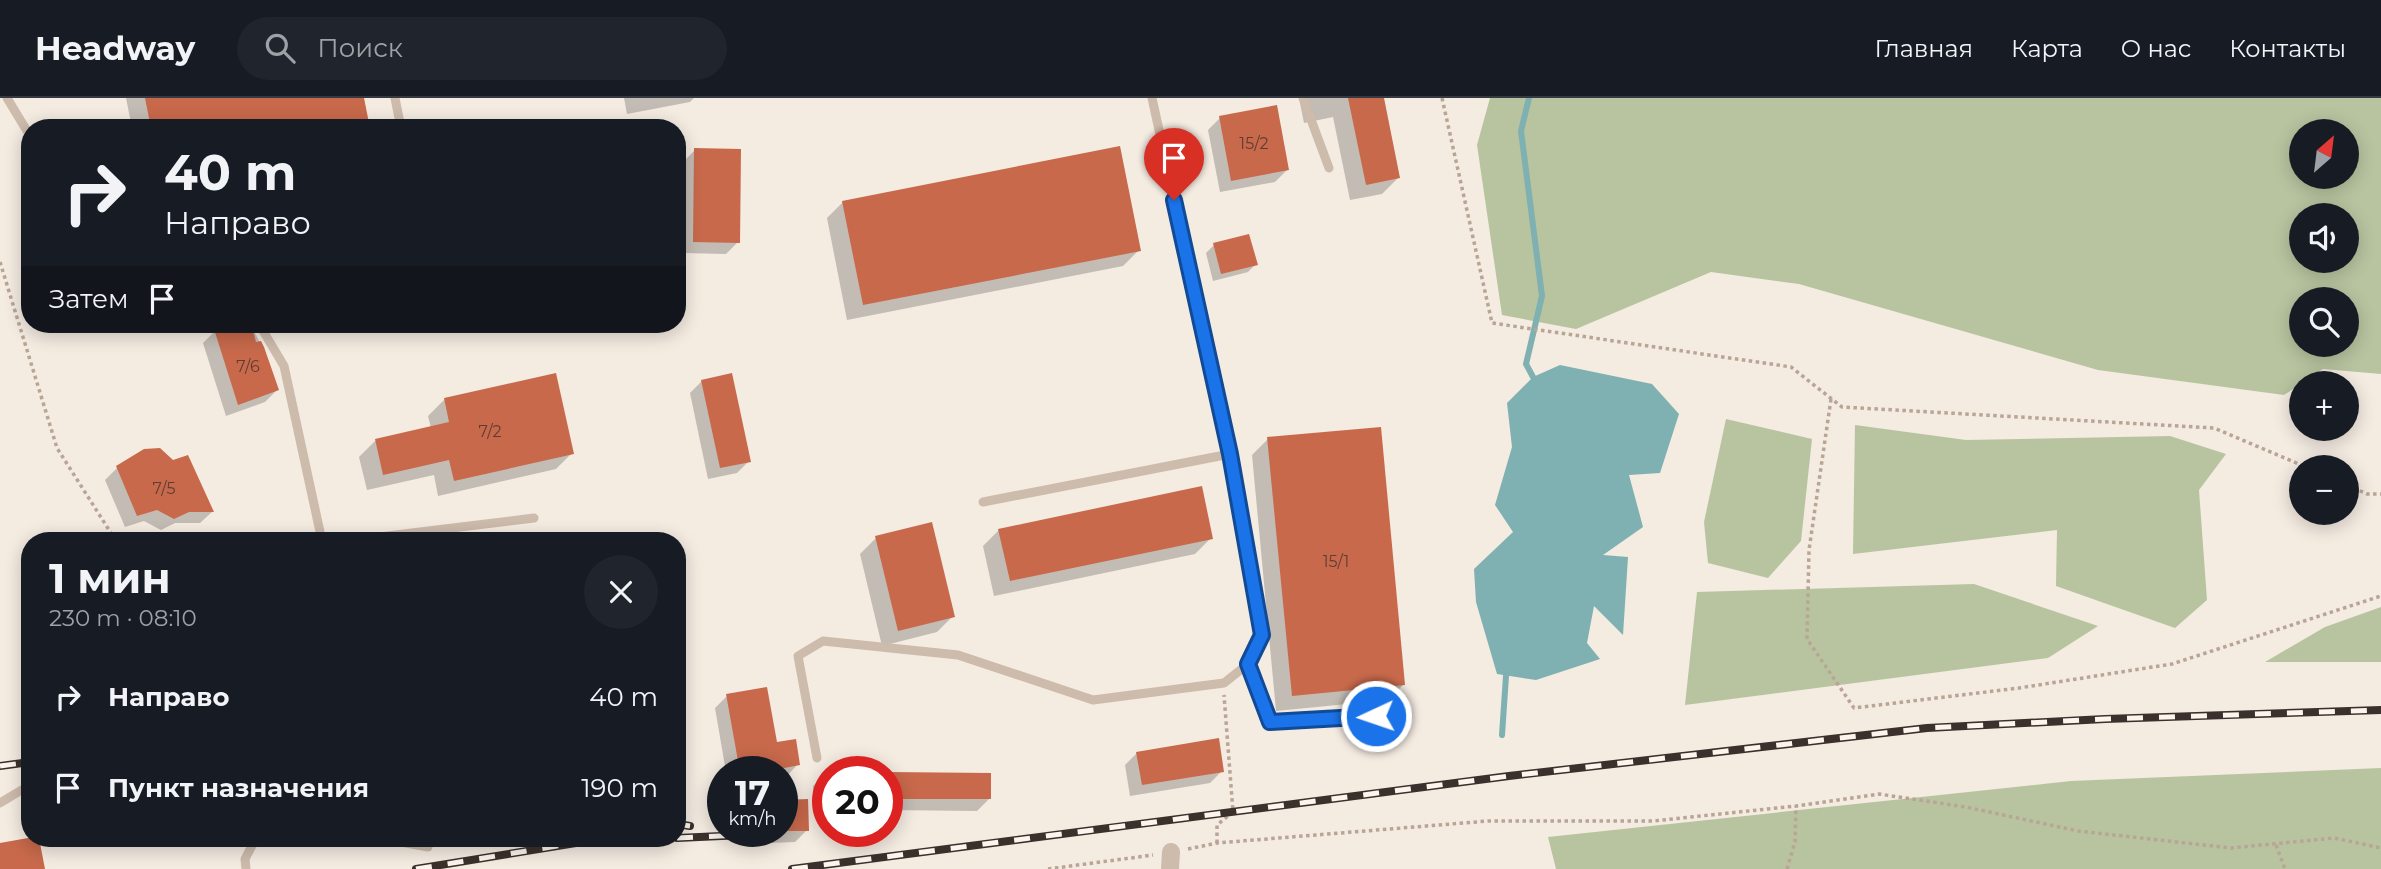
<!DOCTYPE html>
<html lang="ru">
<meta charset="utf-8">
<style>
body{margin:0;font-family:Montserrat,sans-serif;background:#20242c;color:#f1f3f6;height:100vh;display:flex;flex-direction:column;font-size:26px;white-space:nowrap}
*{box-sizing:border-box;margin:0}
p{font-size:23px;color:#9ea1a6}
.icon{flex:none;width:38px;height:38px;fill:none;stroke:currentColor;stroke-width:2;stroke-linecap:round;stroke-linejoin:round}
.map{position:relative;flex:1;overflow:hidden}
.panel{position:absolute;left:21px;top:434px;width:665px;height:315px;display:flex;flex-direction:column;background:#171b24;border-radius:28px;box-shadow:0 4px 18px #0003}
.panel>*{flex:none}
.top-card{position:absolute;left:21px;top:21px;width:665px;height:214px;border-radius:28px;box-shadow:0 4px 18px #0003;background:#171b24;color:#f1f3f6;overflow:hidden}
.needle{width:46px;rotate:28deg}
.tools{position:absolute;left:2289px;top:21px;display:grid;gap:14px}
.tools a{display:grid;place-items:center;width:70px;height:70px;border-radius:50%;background:#171b24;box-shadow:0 4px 18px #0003;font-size:35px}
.speed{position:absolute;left:707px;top:658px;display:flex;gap:14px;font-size:35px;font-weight:700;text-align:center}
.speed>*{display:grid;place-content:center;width:91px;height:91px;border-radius:50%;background:#171b24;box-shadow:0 4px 18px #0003;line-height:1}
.speed small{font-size:18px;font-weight:400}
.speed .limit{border:10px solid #d22;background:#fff;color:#111}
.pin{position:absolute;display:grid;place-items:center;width:60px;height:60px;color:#fff;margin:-72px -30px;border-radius:50% 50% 50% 0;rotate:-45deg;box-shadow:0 0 7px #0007}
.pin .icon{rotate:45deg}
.me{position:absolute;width:77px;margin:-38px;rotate:267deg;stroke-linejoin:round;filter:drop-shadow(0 0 5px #0008)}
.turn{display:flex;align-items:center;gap:24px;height:147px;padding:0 28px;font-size:32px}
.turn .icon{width:91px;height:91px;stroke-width:2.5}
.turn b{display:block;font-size:49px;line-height:60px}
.then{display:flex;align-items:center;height:66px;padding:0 28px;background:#0003;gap:14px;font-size:26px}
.round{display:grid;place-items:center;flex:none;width:74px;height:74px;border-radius:37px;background:#20242c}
.overview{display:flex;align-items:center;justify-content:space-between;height:119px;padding:0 28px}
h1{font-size:42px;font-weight:700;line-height:52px}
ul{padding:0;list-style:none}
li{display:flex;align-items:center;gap:21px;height:91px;padding:0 28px}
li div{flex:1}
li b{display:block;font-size:26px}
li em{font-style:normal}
header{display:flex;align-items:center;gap:42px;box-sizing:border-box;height:98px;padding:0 35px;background:#171b24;border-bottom:2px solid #363941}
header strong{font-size:33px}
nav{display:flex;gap:38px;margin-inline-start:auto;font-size:24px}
.search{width:490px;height:63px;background:#20242c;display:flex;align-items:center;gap:18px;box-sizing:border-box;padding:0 24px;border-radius:38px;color:#9ea1a6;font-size:26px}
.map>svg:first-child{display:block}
.green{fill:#b8c4a0;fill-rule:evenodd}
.water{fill:#7fb0b2}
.shadow{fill:#0003}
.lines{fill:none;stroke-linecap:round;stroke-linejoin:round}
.stream{stroke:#7fb0b2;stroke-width:6}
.building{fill:#c8694b}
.path{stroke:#b9a596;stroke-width:3.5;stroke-dasharray:3.5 3.5;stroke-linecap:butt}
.lane{stroke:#cdbbac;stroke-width:9}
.street{stroke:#cdbbac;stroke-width:18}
.rail-casing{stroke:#3b302b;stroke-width:8}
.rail{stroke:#fbf5ee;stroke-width:5;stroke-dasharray:16;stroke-linecap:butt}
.route-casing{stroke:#114b97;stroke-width:18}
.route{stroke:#1a73e8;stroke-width:12}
.labels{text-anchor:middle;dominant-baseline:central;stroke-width:6;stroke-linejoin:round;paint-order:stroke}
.number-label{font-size:16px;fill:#5e3e33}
</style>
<header>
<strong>Headway</strong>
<div class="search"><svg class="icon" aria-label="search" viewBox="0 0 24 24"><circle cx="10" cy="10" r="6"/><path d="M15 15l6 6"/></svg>Поиск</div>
<nav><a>Главная</a><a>Карта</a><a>О нас</a><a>Контакты</a></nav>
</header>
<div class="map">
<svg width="2381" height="771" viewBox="0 0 2381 771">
<rect width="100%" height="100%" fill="#f4ebe1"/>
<g class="green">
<path d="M1490 0H2381V276L2323 271 2284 297 2098 272 1799 186 1711 174 1576 231 1502 217 1477 47ZM2301 33H2347V79H2301ZM2301 117H2347V163H2301ZM2301 201H2347V247H2301Z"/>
<path d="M1726 321 1812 341 1801 443 1768 480 1708 465 1704 424Z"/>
<path d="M1855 327 1966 342 2170 338 2226 356 2199 392 2207 502 2175 530 2056 488 2057 432 1853 456Z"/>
<path d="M1974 486 2098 528 2048 560 1685 607 1697 494Z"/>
<path d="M2381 509V564H2265L2325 529Z"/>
<path d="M2381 670V771H1556L1548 739 2071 683Z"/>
</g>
<path class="water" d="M1560 267 1652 286 1679 316 1660 375 1629 377 1643 429 1603 457 1628 459 1623 537 1594 508 1587 545 1600 561 1536 582 1497 576 1476 504 1474 471 1513 434 1495 407 1512 349 1507 305 1533 279Z"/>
<g class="shadow">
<path d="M126 0H362L368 30H132Z"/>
<path d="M624 0H694L690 4 627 16Z"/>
<path d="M1299 0H1382L1398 80 1382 96 1350 102 1333 19 1304 25Z"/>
<path d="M1220 20 1287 72 1275 84 1220 94 1208 32Z"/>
<path d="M695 52 738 144 726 156 682 155 683 64Z"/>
<path d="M843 104 1139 152 1123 168 847 222 827 120Z"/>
<path d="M1214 147 1256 166 1248 174 1213 183 1206 155Z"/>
<path d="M239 226 251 228 263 250 277 292 265 304 226 318 203 245 215 233Z"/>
<path d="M702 283 749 363 737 375 708 381 690 295Z"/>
<path d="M444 302 572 355 556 371 438 398 434 377 367 392 359 359 375 343 431 330 428 318Z"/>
<path d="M1268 341 1404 586 1388 602 1276 613 1252 357Z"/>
<path d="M117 370 212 414 200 425H175L161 432 144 423 125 429 105 382Z"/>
<path d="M999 432 1211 440 1195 456 994 498 983 448Z"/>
<path d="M595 439 596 443H567Z"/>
<path d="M876 440 953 518 937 534 882 548 860 456Z"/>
<path d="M727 598 798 666 786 679H782V674H726L715 610Z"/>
<path d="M1137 655 1222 673 1210 685 1130 698 1125 667Z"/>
<path d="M825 676H828V712H813V688Z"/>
<path d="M887 676 989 701 977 713 887 712Z"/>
<path d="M782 704 807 732 795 744 741 746V733H782Z"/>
<path d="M388 740H428L422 747Z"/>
<path d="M431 740H456L453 744Z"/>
</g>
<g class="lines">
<g class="stream">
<path d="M1529 0 1521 33 1542 198 1526 266 1533 279"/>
<path d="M1502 637 1506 578"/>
</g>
</g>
<g class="building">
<path d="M145 0H364L370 30H151Z"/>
<path d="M1348 0H1384L1400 80 1366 87Z"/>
<path d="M1277 7 1289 72 1231 83 1219 18Z"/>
<path d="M1120 48 1141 153 863 207 842 103Z"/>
<path d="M694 50 741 51 740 145 693 144Z"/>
<path d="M1249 136 1258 167 1221 176 1213 145Z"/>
<path d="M233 226H251L256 244 261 243 264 249 279 292 238 307 214 231Z"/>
<path d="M556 275 574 356 454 383 449 362 383 377 375 341 449 324 444 300Z"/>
<path d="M732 275 751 364 720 370 701 282Z"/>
<path d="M1381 329 1405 587 1292 598 1267 339Z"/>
<path d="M160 350 173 362 188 357 214 414H189L174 421 157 412 137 418 116 368 144 351Z"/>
<path d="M1202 388 1213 441 1010 483 998 431Z"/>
<path d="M932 424 955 519 898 533 875 438Z"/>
<path d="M767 589 777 644 796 641 800 667 763 674H740L726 596Z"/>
<path d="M1219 640 1224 674 1142 687 1136 654Z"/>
<path d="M887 674 991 675V701H887Z"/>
<path d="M808 701 809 733H782V702Z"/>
<path d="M28 740H39L45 771H0V745Z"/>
</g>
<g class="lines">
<g class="path">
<path d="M1442 0 1492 225 1791 269 1842 309 2214 330 2306 369"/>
<path d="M0 164 57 350 116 443"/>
<path d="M1831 301 1809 452 1807 541 1854 610 2019 590 2172 566 2381 498"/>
<path d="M2347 387 2367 396H2381"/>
<path d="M1217 745V727L1233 714 1224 597"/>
<path d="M2276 747 2285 771"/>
<path d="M1188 751 1217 745 1488 723H1653L1796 708 1879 696 1966 709 2078 733 2231 750 2334 740 2381 750"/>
<path d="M1048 771 1153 757"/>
<path d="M1787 771 1795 744 1796 708"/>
</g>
<g class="lane">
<path d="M7 0 30 38"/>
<path d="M395 0 401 30"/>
<path d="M1303 0 1329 70"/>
<path d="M259 226 284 268 322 443"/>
<path d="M983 404 1230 356"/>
<path d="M346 443 534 420"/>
<path d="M1248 566 1270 624 1376 618"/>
<path d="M817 660 798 558 823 543 958 557 1093 602 1224 585 1248 566 1262 537 1230 356 1152 0"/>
<path d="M0 705 30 687"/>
<path d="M312 740 401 744 428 749"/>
<path d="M246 771 245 761 256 740"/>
</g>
<path class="street" d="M1170 771 1171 754"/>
<defs>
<g id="rail">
<path d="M0 668 30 664"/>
<path d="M677 726 690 728"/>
<path d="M677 740 744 737"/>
<path d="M416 771 582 744 665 740"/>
<path d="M792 771 1509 678 1927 630 2105 621 2381 612"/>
</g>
</defs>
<use href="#rail" class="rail-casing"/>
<use href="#rail" class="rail"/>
</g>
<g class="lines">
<defs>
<path id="route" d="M1174 102 1230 356 1262 537 1248 566 1270 624 1376 618"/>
</defs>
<use href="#route" class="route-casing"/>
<use href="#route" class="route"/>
</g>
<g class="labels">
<g class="number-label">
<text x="1254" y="45">15/2</text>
<text x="248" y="268">7/6</text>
<text x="490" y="333">7/2</text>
<text x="164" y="390">7/5</text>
<text x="1336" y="463">15/1</text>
</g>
</g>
</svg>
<div class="tools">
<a><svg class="needle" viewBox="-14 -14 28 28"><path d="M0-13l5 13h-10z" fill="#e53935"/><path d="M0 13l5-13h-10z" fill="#9ea1a6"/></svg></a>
<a><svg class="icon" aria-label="sound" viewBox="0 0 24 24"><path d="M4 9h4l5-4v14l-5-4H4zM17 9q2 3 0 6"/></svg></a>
<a><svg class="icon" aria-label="search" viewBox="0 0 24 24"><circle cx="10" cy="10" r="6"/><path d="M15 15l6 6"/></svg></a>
<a>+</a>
<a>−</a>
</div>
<div class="speed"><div>17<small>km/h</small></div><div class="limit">20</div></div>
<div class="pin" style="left:1174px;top:102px;background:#d93025"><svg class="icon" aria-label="arrive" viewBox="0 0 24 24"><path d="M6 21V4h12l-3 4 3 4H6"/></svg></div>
<svg class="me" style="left:1376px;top:618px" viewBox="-20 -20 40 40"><circle r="17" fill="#1a73e8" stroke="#fff" stroke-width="3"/><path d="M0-11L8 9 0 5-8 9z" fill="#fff"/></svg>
<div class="top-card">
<div class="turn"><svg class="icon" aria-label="right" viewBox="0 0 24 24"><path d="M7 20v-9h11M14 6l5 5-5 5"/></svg><div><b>40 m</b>Направо</div></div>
<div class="then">Затем<svg class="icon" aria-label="arrive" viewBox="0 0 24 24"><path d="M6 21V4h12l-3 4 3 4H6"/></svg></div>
</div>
<section class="panel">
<div class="overview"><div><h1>1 мин</h1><p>230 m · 08:10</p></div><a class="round"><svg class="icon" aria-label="close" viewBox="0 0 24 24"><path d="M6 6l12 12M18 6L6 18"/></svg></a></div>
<ul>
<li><svg class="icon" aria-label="right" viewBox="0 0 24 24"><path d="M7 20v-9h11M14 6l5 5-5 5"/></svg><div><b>Направо</b></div><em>40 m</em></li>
<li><svg class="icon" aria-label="arrive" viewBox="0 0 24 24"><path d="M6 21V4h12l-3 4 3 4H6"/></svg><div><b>Пункт назначения</b></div><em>190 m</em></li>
</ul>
</section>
</div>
